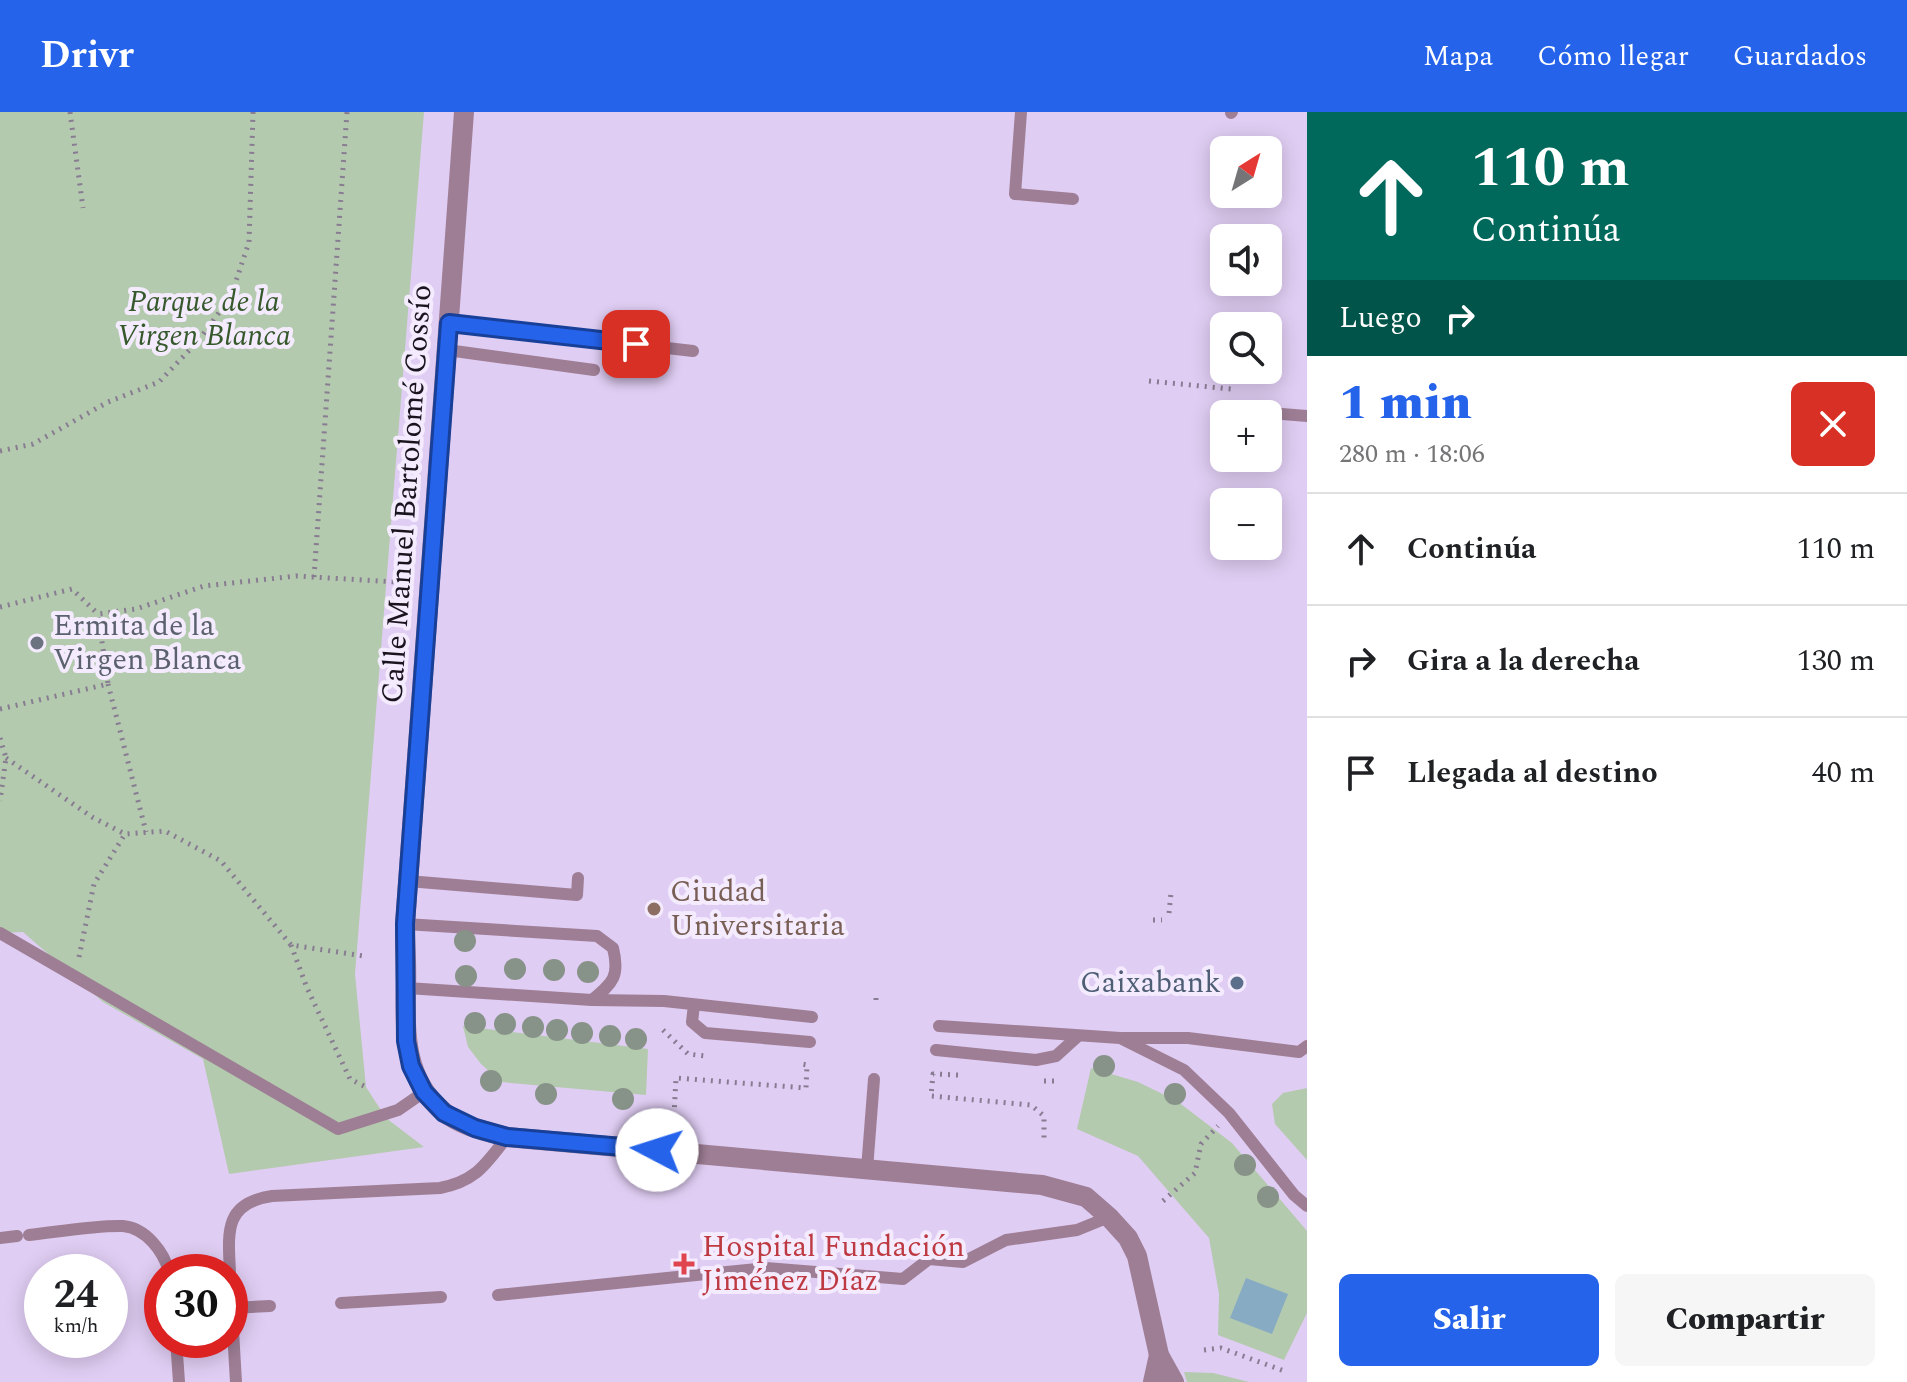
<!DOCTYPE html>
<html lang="es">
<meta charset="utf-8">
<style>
body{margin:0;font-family:Spectral,serif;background:#f6f6f6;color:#202124;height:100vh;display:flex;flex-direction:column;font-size:30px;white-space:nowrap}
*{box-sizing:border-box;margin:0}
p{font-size:26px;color:#757577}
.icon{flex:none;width:44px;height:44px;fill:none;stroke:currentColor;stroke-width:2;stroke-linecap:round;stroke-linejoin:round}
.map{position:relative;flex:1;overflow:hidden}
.side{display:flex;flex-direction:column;background:#fff;width:600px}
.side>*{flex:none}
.hud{background:#00695c;color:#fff;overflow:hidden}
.needle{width:52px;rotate:37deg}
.tools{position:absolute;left:1210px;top:24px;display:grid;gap:16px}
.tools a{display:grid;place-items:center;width:72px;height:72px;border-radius:12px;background:#fff;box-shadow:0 4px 20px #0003;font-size:40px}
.speed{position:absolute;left:24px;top:1142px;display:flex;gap:16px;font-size:40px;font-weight:700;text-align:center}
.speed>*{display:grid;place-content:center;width:104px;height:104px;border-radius:50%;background:#fff;box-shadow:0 4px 20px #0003;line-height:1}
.speed small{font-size:20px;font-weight:400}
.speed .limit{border:12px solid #d22;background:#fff;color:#111}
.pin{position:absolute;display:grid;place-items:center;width:68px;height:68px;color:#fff;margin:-34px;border-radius:16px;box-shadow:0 4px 12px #0006}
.me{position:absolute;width:88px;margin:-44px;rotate:275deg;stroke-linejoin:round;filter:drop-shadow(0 0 6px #0008)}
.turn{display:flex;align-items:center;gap:28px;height:168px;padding:0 32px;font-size:36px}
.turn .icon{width:104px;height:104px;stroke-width:2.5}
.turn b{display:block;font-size:56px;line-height:68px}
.then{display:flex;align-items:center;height:76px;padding:0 32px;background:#0003;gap:16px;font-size:30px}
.round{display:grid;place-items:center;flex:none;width:84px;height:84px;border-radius:12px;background:#f6f6f6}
.summary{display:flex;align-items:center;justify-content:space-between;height:136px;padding:0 32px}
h1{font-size:48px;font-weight:800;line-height:60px;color:#2563eb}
.button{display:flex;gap:16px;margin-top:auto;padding:16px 32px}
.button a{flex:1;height:92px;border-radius:12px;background:#2563eb;color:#fff;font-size:32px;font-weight:800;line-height:92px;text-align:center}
.button a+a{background:#f6f6f6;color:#202124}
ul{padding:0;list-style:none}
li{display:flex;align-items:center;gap:24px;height:112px;padding:0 32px;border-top:2px solid #e0e0e0}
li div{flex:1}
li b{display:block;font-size:30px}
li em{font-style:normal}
header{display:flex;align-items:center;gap:48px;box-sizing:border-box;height:112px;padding:0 40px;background:#2563eb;color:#fff}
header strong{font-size:38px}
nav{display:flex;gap:44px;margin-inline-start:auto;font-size:28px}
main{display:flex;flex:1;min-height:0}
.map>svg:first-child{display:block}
.built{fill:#e0cdf3;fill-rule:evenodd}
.green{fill:#b4caae}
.water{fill:#87abc3}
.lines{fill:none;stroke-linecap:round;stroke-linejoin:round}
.path{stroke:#887c92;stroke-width:5;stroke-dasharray:2 6;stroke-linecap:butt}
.lane{stroke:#9e7e95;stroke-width:12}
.street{stroke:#9e7e95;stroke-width:20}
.tree{fill:#879388}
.route-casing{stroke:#184099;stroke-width:20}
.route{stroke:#2563eb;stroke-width:14}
.worship-dot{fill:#6b7280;stroke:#f4ebfe;stroke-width:3}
.education-dot{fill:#8d6e63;stroke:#f4ebfe;stroke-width:3}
.service-dot{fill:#5c6f8a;stroke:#f4ebfe;stroke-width:3}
.health-dot{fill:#e0444e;stroke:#f4ebfe;stroke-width:3}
.labels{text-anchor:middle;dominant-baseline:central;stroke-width:8;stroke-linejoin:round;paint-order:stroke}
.park-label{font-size:30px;font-style:italic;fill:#36592b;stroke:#f4ebfe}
.street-label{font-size:30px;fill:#1a141f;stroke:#f4ebfe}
.worship-label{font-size:30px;fill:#5b616d;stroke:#f4ebfe;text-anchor:start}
.education-label{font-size:30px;fill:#785e54;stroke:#f4ebfe;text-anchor:start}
.service-label{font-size:30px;fill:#4e5e75;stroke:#f4ebfe;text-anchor:end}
.health-label{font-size:30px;fill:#be3a42;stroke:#f4ebfe;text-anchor:start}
</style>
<header>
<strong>Drivr</strong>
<nav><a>Mapa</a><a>Cómo llegar</a><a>Guardados</a></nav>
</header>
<main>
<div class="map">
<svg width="1307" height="1270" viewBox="0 0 1307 1270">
<rect width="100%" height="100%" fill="#eadafa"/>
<path class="built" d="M0 0H1307V1270H0ZM1224 38H1268V82H1224ZM1224 126H1268V170H1224ZM1224 214H1268V258H1224ZM1224 302H1268V346H1224ZM1224 390H1268V434H1224ZM42 1160H110V1228H42ZM162 1160H230V1228H162Z"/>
<g class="green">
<path d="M0 0H424L355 862 366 975 386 1006 424 1035 229 1062 203 947 103 890 23 820 0 821Z"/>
<path d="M463 914 648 937 646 983 501 970 481 952 468 935Z"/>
<path d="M1091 956 1138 970 1177 989 1232 1031 1307 1119V1201L1284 1248 1218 1223 1219 1182 1209 1126 1138 1044 1077 1017Z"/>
<path d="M1307 976V1048L1275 1012 1272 992 1283 981Z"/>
<path d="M1184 1260 1213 1261 1249 1270H1187Z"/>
</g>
<path class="water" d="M1246 1166 1288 1182 1272 1222 1230 1206Z"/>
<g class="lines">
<g class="path">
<path d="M70 0 83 96"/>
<path d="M1149 269 1231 277"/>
<path d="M0 339 33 332 108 290 159 270 199 228 231 184 249 130 253 0"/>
<path d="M314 465 347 0"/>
<path d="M0 495 72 477 98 502"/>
<path d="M108 572 146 720"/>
<path d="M0 597 108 572 98 502 136 497 204 474 296 464 396 470"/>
<path d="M0 626 6 646 0 689"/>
<path d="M6 646 92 705 125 722 165 719 221 749 291 833 364 844"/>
<path d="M1169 801 1171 781"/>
<path d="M1153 808H1162"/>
<path d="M291 833 307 876 350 967 366 975"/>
<path d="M79 845 94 772 125 722"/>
<path d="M876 888V883"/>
<path d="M663 918 688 942 705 944"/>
<path d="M958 963 933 962 931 984 1031 993 1044 1004V1031"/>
<path d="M1044 969H1059"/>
<path d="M674 1003 676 966 806 976 807 953 802 952"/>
<path d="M1163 1089 1195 1061 1201 1032 1218 1014"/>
<path d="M1204 1238 1221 1236 1287 1260"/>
</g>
<g class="lane">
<path d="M1021 0 1015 82 1073 87"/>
<path d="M1231 1 1232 0"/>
<path d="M449 211 693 239"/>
<path d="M447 238 594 258"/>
<path d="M1235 302V298L1307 304"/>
<path d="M408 769 577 783 578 766"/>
<path d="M405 812 597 824 613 836C620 864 613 871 592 888"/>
<path d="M0 821 338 1017 398 998 424 980"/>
<path d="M407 876 592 888 664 889 812 905"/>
<path d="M694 893 692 910 705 921 810 930"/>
<path d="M939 914 1120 926 1184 958 1229 1001 1294 1083 1307 1094"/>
<path d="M1123 926H1188L1299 940 1307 934"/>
<path d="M936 938 1036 948 1056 944 1078 924"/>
<path d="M867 1057 874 967"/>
<path d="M29 1123C57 1120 96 1113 123 1114 146 1116 164 1140 169 1160"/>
<path d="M0 1126 17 1124"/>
<path d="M230 1160C228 1120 224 1091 272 1084L440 1076C476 1069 485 1053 507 1025"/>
<path d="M230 1167 236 1270"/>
<path d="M498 1183 766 1156 903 1167 929 1147 963 1150 1006 1128 1077 1118 1109 1105"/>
<path d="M341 1191 441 1185"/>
<path d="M232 1196 270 1194"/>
<path d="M176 1228 179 1270"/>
</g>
<g class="street">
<path d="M464 0 405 812C405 833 407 854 406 875 405 921 404 968 444 1000 461 1014 485 1019 507 1025L1042 1073 1086 1085 1109 1105 1128 1126 1137 1144 1159 1243 1174 1270"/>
<path d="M1153 1270 1159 1243"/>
</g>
</g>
<g class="tree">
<circle cx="465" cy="829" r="11"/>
<circle cx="515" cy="857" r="11"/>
<circle cx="554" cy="858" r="11"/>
<circle cx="588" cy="860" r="11"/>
<circle cx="466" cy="864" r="11"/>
<circle cx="475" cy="911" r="11"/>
<circle cx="505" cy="912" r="11"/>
<circle cx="533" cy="915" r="11"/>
<circle cx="557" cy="918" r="11"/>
<circle cx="582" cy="921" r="11"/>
<circle cx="610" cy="924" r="11"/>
<circle cx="636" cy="927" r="11"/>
<circle cx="1104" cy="954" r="11"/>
<circle cx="491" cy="969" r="11"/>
<circle cx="546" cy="982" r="11"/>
<circle cx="1175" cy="982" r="11"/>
<circle cx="623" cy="987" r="11"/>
<circle cx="1245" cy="1053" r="11"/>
<circle cx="1268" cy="1085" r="11"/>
</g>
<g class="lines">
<defs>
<path id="route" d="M636 232 449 211 405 812 406 929 411 954 424 980 444 1001 475 1016 507 1025 657 1038"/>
</defs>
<use href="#route" class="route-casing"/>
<use href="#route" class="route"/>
</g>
<circle class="worship-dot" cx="37" cy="531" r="8"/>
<circle class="education-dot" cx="654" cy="797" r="8"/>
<circle class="service-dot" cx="1237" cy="871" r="8"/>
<path class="health-dot" d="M680 1140h8v8h8v8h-8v8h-8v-8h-8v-8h8z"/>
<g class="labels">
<g class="park-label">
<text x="204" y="190">Parque de la<tspan x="204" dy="34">Virgen Blanca</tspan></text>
</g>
<g class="street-label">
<text transform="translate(407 382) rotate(-86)">Calle Manuel Bartolomé Cossío</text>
</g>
<g class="worship-label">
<text x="53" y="514">Ermita de la<tspan x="53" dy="34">Virgen Blanca</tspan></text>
</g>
<g class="education-label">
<text x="670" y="780">Ciudad<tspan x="670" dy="34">Universitaria</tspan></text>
</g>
<g class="service-label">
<text x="1221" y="871">Caixabank</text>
</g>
<g class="health-label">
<text x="702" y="1135">Hospital Fundación<tspan x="702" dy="34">Jiménez Díaz</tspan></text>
</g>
</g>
</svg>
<div class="tools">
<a><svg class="needle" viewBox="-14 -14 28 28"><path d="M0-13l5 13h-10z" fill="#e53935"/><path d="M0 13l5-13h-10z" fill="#757577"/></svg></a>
<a><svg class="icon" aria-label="sound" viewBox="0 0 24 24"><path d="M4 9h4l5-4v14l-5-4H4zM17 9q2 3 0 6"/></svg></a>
<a><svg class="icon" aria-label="search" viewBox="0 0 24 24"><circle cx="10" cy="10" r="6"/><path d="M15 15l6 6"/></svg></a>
<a>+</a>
<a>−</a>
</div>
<div class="speed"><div>24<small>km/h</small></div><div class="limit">30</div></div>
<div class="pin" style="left:636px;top:232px;background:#d93025"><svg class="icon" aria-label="arrive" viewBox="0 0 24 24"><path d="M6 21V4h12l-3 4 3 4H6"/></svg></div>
<svg class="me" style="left:657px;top:1038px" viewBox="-20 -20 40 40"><circle r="19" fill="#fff"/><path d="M0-13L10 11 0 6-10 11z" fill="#2563eb"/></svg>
</div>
<section class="side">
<div class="hud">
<div class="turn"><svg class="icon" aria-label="ahead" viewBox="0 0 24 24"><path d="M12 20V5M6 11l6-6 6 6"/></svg><div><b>110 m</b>Continúa</div></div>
<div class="then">Luego<svg class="icon" aria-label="right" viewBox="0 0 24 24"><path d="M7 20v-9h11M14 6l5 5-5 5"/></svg></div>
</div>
<div class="summary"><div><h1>1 min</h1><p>280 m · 18:06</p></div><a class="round" style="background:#d93025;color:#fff"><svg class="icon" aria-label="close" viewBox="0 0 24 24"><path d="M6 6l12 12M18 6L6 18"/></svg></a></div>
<ul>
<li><svg class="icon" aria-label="ahead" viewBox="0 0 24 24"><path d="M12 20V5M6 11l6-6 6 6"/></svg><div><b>Continúa</b></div><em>110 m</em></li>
<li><svg class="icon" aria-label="right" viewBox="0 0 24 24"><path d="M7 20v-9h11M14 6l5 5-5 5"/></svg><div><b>Gira a la derecha</b></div><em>130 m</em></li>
<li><svg class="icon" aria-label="arrive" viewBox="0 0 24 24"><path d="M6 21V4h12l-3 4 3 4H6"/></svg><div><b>Llegada al destino</b></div><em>40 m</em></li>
</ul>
<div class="button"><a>Salir</a><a>Compartir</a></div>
</section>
</main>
